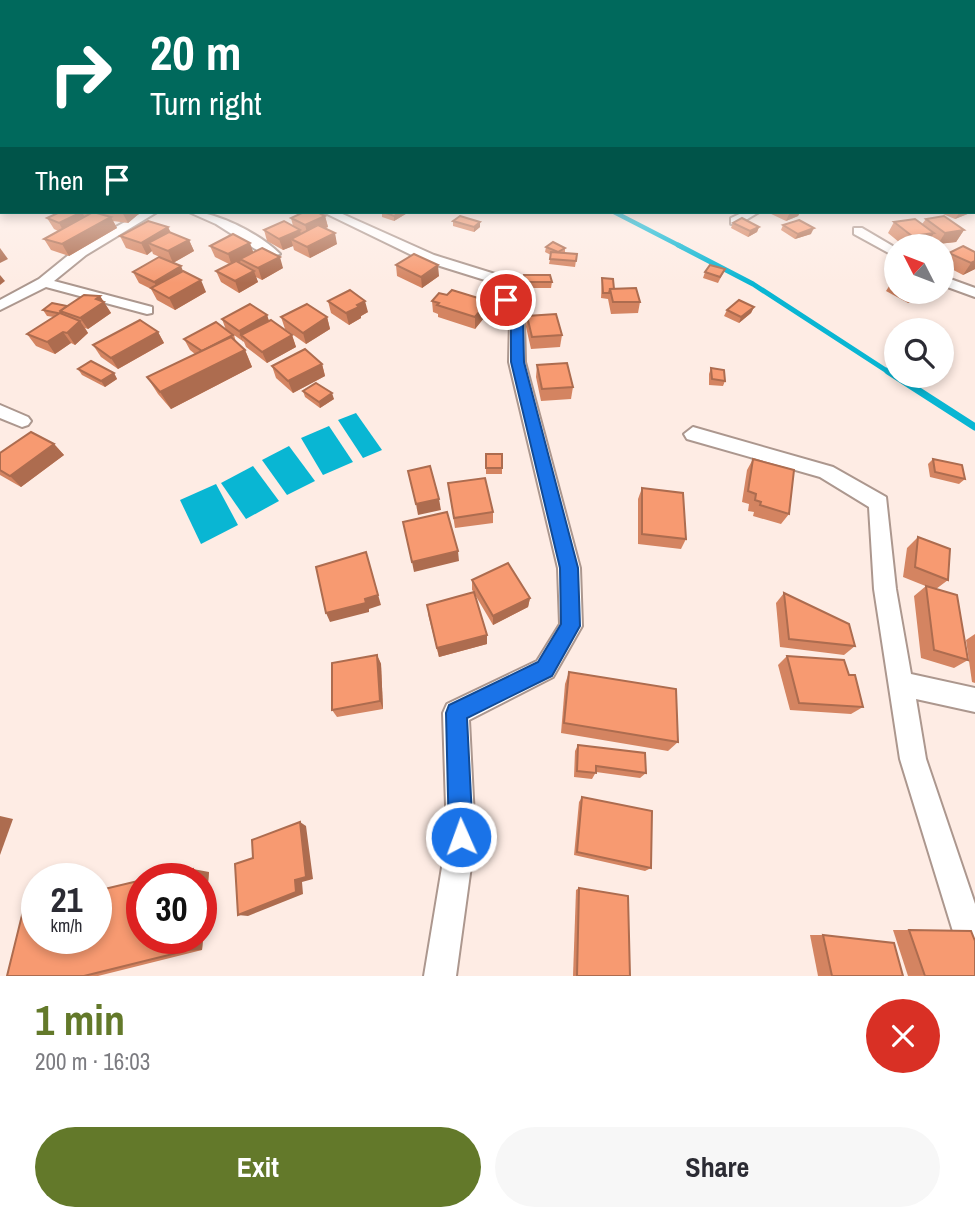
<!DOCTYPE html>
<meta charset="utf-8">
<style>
body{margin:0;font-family:"Archivo Narrow",sans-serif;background:#f7f7f7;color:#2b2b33;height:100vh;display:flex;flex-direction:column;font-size:26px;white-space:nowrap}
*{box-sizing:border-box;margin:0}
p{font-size:23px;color:#7c7c81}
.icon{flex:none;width:38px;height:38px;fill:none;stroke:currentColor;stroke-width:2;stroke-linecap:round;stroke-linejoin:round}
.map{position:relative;height:976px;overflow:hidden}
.sheet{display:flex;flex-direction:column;background:#fff;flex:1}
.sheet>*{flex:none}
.banner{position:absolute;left:0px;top:0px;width:976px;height:214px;box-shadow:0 4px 10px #0003;background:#00695c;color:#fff;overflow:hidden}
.needle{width:46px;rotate:312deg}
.fabs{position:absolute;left:884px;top:234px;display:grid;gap:14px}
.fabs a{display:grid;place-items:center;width:70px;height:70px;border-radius:50%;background:#fff;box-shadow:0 4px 10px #0003;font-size:35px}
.speed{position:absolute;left:21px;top:863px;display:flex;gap:14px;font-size:35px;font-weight:700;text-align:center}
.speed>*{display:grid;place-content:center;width:91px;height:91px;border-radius:50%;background:#fff;box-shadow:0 4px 10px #0003;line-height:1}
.speed small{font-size:18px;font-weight:400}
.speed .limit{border:10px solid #d22;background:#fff;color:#111}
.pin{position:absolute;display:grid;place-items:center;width:60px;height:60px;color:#fff;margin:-30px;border:4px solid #fff;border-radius:50%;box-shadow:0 2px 7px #0007}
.me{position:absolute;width:77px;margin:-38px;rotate:358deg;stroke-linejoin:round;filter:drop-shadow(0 0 5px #0008)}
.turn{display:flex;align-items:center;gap:24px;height:147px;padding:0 35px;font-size:32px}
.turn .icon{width:91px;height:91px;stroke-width:2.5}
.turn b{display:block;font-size:49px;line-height:60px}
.then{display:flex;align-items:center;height:66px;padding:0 35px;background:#0003;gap:14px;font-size:26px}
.round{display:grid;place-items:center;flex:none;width:74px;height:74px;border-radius:37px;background:#f7f7f7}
.head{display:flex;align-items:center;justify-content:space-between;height:119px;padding:0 35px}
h1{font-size:42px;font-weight:800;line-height:52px;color:#63792a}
.action{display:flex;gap:14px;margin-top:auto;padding:14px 35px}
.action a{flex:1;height:80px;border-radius:42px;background:#63792a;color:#fff;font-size:28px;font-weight:800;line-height:80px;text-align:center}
.action a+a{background:#f7f7f7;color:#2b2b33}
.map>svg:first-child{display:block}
.water{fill:#09b6d3}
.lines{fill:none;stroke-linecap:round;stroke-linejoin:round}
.stream-far2{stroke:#09b6d3;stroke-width:4.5}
.stream-far1{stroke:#09b6d3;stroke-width:5}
.stream{stroke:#09b6d3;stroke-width:7}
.minor-casing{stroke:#ac978e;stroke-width:4}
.minor{fill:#fff;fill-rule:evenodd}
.wall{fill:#d48461}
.shaded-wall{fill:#ad6c4f}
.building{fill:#f79a71;stroke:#ad6c4f;stroke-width:2}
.route{fill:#1a73e8;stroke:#114b97;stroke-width:2}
</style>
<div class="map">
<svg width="975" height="976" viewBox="0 0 975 976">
<rect width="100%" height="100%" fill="#feece4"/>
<g class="water">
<path d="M356 413 382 450 363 458 338 420Z"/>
<path d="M329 426 353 462 323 475 301 438Z"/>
<path d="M289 446 315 481 287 495 262 460Z"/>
<path d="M253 466 279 501 246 519 221 483Z"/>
<path d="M216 484 238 525 201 544 180 500Z"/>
</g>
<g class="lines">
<path class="stream-far2" d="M614 212 682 247"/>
<path class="stream-far1" d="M678 245 753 284 890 373"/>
<path class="stream" d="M888 371 975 427"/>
<defs>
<g id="minor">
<path d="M143 212H157L86 255 54 281 152 307V313L147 314 46 287 0 310V300L39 279 76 249Z"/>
<path d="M189 212C216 211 260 234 280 254L268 257 216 224Z"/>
<path d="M323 212H338L434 255 495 274 524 319 525 362 580 568 582 626 553 677 469 720 475 837 456 976H424L447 837 443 713 447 704 537 661 560 624 558 568 509 362 510 319 485 280 424 261Z"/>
<path d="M744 212H759L739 224H731V218Z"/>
<path d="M854 228H862L896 248V257L854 234Z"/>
<path d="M942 276 975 288V297L942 285Z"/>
<path d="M0 405 28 417 31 421 28 425 22 427 0 418Z"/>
<path d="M693 427 833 467 886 497 896 589 911 674 975 688V712L916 699 926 759 975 904V967L964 962 959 951 900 759 874 589 869 507 820 477 687 439 684 434Z"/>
</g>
</defs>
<use href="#minor" class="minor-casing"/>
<use href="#minor" class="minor"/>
</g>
<g class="wall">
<path d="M2 152V196H0V153Z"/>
<path d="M60 212H141L128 223 113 221 117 228 69 256 51 250 44 239 58 231 54 229 47 218Z"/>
<path d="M382 212H409L394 221 382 217Z"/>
<path d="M767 212H800L798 216 786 221Z"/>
<path d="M938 212H971L970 213 955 219Z"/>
<path d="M325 216 328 227 325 228 337 244 310 258 294 250 293 246 283 250 267 241 264 230 293 226 291 218Z"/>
<path d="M926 219 964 230 956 242 938 244 930 238 927 244 905 247 888 233 894 222 922 224Z"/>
<path d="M453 221 480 227 474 232 453 226Z"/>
<path d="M733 223 759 227 757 232 748 237 731 228Z"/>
<path d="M783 225 811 234 795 239 781 230Z"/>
<path d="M168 227 171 233 189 240 194 251 173 263 153 254 152 251 147 255 126 248 120 236Z"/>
<path d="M210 246 253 252 283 268 262 280 256 277 258 282 239 293 221 282 216 271 229 264 215 257Z"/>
<path d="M546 247 565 248V253L577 254 575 267 549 264 551 255 545 252Z"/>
<path d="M975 252V269L963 275 942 264 949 253Z"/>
<path d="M396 265 439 276 422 288 397 276Z"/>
<path d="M725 269 718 283 703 278 705 272Z"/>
<path d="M183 271 206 292 175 310 157 300 151 289 139 283 133 272Z"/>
<path d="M524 275 552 282 551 288H525Z"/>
<path d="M602 278 614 289 640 302 638 313 611 314 608 299 601 298Z"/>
<path d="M896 278V292H929L908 303 886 291 893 280Z"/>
<path d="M447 295 488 301V313L475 329 438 317V314L433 312 432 301Z"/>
<path d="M100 296 111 313 88 329 85 328 88 333 75 345 71 343 55 354 36 346 27 334 54 317 47 316 43 310 67 306Z"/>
<path d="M328 301 368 312 361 316V318L349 325 331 313Z"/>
<path d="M754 307 751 313 739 323 724 316 727 310Z"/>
<path d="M267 315 269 321 292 335 296 347 267 363 246 347 244 342 234 335 236 342 245 350 252 367 171 409 158 394 147 377 195 354 190 350 184 339 226 330 222 319Z"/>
<path d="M527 316 562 335 560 347 531 349 526 327Z"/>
<path d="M281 317H327L330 329 306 344 285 329Z"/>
<path d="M158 332 164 343 118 369 101 357 93 345Z"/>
<path d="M322 364 325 376 293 393 276 378 272 366Z"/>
<path d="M537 365 573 387 571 399 541 401 536 377Z"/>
<path d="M711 368 725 381 723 386 709 385V374Z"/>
<path d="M78 369 114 373 117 379 105 387 82 375Z"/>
<path d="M303 391 334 399 320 408 305 397Z"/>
<path d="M54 444 64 455 21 487 0 475V453Z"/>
<rect x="486" y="454" width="16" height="20"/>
<path d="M753 459 789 514 781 524 753 516 754 512 748 511 749 504 742 502 747 470Z"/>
<path d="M933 459 965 479 959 484 930 477 928 464Z"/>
<path d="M448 483 493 512V523L455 528Z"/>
<path d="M642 488 686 539 681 549 638 544V499Z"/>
<path d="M918 537 948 580 936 589 968 660 954 668 921 658 914 596 926 586 928 587 903 577 907 548Z"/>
<path d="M472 580 530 598 528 607 493 625 474 593 487 644 439 657 428 614 474 592 472 590Z"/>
<path d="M784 593 855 646 844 655 780 647 776 603Z"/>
<path d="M975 634V683L972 682 966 640Z"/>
<path d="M377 655 381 664 383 709 337 717 332 710Z"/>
<path d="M787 656 849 675 863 707 851 714 790 710 778 665Z"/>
<path d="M569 672 678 742 668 751 561 733 565 684Z"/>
<path d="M578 745 646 773 640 778 596 772 592 779 574 777 575 751Z"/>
<path d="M582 797 651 868 645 871 574 855 579 802Z"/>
<path d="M209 872 202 950 98 976H7Z"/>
<path d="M579 888 630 976H573L576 890Z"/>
<path d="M893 930H909L975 976H908Z"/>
<path d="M810 935H823L903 976H818Z"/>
</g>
<g class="shaded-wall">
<path d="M82 212 88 223 65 234 59 223Z"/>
<path d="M122 212H141L128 223Z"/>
<path d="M400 212H409L394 221V216Z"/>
<path d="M790 212H800L798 216 786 221Z"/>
<path d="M960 212H971L970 213 955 219Z"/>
<path d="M325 216 328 227 308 236 305 225Z"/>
<path d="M111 217 117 228 69 256 62 244Z"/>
<path d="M480 222V227L474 232V227Z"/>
<path d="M168 227 173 238 148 243 152 251 147 255 141 243Z"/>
<path d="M759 227 757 232 748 237 750 231Z"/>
<path d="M814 228 811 234 795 239 798 234Z"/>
<path d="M300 230 303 241 291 239 293 246 283 250 279 239Z"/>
<path d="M964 230 956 242 938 244 945 233Z"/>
<path d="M335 233 337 244 310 258 307 247Z"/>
<path d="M934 233 927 244 905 247 912 236Z"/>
<path d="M189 240 194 251 173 263 168 251Z"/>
<path d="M250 243 254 254 240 259 241 261 232 266 228 254Z"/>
<path d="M0 248 8 259 0 263Z"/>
<path d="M280 257 283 268 262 280 258 268Z"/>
<path d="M975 261V269L963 275 971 263Z"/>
<path d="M438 265 439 276 422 288 421 277Z"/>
<path d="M181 266 186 278 160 293 154 282Z"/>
<path d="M254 271 258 282 239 293 235 281Z"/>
<path d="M0 275 5 281 0 285Z"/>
<path d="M201 280 206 292 175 310 169 298Z"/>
<path d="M916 292H929L908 303Z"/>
<path d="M100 296 111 313 88 329 80 318 96 299Z"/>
<path d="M365 301 368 312 361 316V318L349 325 346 313 357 305Z"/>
<path d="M488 301V313L475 329V317Z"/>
<path d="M754 307 751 313 739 323 741 317Z"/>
<path d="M267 315 271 327 241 335 243 343 239 331Z"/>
<path d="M327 317 330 329 306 344 303 333Z"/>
<path d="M80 321 88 333 75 345 67 333Z"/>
<path d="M63 332 71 343 55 354 47 342Z"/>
<path d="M158 332 164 343 118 369 111 358Z"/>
<path d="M292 335 296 347 267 363 262 352Z"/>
<path d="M245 350 252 367 171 409 160 392Z"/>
<path d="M322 364 325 376 293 393 288 381Z"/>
<path d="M114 373 117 379 105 387 101 381Z"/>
<path d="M332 393 334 399 320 408 319 402Z"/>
<path d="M54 444 64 455 21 487 10 476Z"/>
<path d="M439 499 441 510 418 515 416 504Z"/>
<path d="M458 551 459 561 414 572 412 562Z"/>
<path d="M366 552 381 605 369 609V612L330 622 326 613 365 599Z"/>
<path d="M530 598 528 607 493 625V616Z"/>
<path d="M487 635V644L439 657 437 648Z"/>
<path d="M377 655 381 664 383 709 380 701Z"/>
<path d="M0 816 13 819 0 855Z"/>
<path d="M300 822 306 826 313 879 302 882 303 894 248 916 238 915 295 880Z"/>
<path d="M193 869 209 872 202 950 185 951 186 938H201V878H192Z"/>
</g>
<g class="building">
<path d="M2 152V163H0V153Z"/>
<path d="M0 172 2 173V184L0 185Z"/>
<path d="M60 212H82L59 223 47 218Z"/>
<path d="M93 212 111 217 62 244 44 239Z"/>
<path d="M304 212H317L325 216 305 225 291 218Z"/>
<path d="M383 212H400L394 216Z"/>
<path d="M460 216 480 222 474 227 453 221Z"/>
<path d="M944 216 964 230 945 233 926 219Z"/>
<path d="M742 218 759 227 750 231 733 223Z"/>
<path d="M915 219 934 233 912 236 894 222Z"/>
<path d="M799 220 814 228 798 234 783 225Z"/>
<path d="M148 221 168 227 141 243 120 236Z"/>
<path d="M284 221 300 230 279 239 264 230Z"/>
<path d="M318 225 335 233 307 247 291 239Z"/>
<path d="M169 232 189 240 168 251 148 243Z"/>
<path d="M233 234 250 243 228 254 210 246Z"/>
<path d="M553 242 565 248 558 252 546 247Z"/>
<path d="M963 246 975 252V261L971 263 949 253Z"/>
<path d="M262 248 280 257 258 268 240 259Z"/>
<path d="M551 252 577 254 576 261 550 259Z"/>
<path d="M414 254 438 265 421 277 396 265Z"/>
<path d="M159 257 181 266 154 282 133 272Z"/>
<path d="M236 261 254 271 235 281 216 271Z"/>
<path d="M710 265 725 269 720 277 705 272Z"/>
<path d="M183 271 201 280 169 298 151 288Z"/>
<path d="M524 275H550L552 282H525Z"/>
<path d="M602 278 613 279 614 289H610L609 293H603Z"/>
<path d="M636 288 640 302H613L610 289Z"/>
<path d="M350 290 365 301 357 305 359 307 346 313 328 301Z"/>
<path d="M452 290 488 301 475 317 437 305 439 303 432 301 439 293 447 295Z"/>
<path d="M84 295 100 296 96 299 104 302 80 318 60 311Z"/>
<path d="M739 300 754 307 741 317 727 310Z"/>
<path d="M52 303 67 306 60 311 62 314 43 310Z"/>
<path d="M250 304 267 315 239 331 222 319Z"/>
<path d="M307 304 327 317 303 333 281 317Z"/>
<path d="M60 313 80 321 67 333 63 332 47 342 27 334Z"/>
<path d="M556 314 562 335 532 337 527 316Z"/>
<path d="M140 320 158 332 111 358 93 345Z"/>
<path d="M271 320 292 335 262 352 241 335Z"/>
<path d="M216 322 233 335 202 351 184 339Z"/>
<path d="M231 337 245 350 160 392 147 377Z"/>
<path d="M305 349 322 364 288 381 272 366Z"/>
<path d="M91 361 114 373 101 381 78 369Z"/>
<path d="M567 363 573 387 542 389 537 365Z"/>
<path d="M711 368 724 370 725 381 712 379Z"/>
<path d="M316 383 332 393 319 402 303 391Z"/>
<path d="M31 432 54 444 10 476 0 470V453Z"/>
<rect x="486" y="454" width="16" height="14"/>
<path d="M753 459 794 470 789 514 760 505 761 502 755 500 756 494 748 491Z"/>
<path d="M933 459 962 465 965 479 935 472Z"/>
<path d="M430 466 439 499 416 504 408 471Z"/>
<path d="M485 478 493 512 454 518 448 483Z"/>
<path d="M642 488 683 493 686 539 642 534Z"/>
<path d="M447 512 458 551 412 562 403 522Z"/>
<path d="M918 537 950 549 948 580 915 567Z"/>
<path d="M366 552 378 595 365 599 366 603 326 613 316 567Z"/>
<path d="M508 563 530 598 493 616 472 580Z"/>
<path d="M926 586 957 595 968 660 934 650Z"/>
<path d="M474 592 487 635 437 648 427 605Z"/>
<path d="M784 593 849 624 855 646 789 639Z"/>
<path d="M377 655 380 701 332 710V663Z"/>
<path d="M787 656 844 660 849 675H855L863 707 799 703Z"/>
<path d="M569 672 676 689 678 742 564 723Z"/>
<path d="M578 745 645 753 646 773 596 766V773L577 771Z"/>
<path d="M582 797 652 811 651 868 577 852Z"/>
<path d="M300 822 306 877 295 880 296 892 238 915 235 864 253 858 252 840Z"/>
<path d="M193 869 192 878H150Z"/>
<path d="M142 880V938H186L185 951 84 976H7L24 907 37 904V938H96V891Z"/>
<path d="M579 888 628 896 630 976H577Z"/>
<path d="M909 930 971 931 975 941V976H925Z"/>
<path d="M823 935 894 943 903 976H832Z"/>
</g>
<linearGradient id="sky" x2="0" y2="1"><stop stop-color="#4fb5e0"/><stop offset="0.52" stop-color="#fff6f3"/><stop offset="1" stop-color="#fff6f3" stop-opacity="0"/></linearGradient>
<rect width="975" height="283" fill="url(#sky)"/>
<path class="route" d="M506 297 511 298 523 319 524 362 578 568 580 626 552 676 467 718 473 837 469 845 461 849 453 845 449 837 446 713 449 705 538 662 561 624 560 568 511 362V319L501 300Z"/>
</svg>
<div class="fabs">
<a><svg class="needle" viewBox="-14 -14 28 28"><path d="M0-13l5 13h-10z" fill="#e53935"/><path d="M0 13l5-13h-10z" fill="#7c7c81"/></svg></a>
<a><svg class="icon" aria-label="search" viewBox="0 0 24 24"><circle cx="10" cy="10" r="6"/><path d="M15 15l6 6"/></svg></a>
</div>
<div class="speed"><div>21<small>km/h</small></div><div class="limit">30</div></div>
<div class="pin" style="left:506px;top:300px;background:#d93025"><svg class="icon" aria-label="arrive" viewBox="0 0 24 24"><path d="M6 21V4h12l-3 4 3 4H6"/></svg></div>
<svg class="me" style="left:461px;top:837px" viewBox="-20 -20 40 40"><circle r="17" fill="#1a73e8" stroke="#fff" stroke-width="3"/><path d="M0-11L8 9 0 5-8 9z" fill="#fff"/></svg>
<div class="banner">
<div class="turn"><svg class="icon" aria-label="right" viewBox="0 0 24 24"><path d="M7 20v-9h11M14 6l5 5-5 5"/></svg><div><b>20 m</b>Turn right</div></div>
<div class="then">Then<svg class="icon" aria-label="arrive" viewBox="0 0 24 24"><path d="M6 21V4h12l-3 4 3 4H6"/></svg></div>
</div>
</div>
<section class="sheet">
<div class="head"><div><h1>1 min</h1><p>200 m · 16:03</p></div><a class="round" style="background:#d93025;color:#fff"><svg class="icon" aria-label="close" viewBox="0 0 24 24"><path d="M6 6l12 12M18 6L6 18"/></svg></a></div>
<div class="action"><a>Exit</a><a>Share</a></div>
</section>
